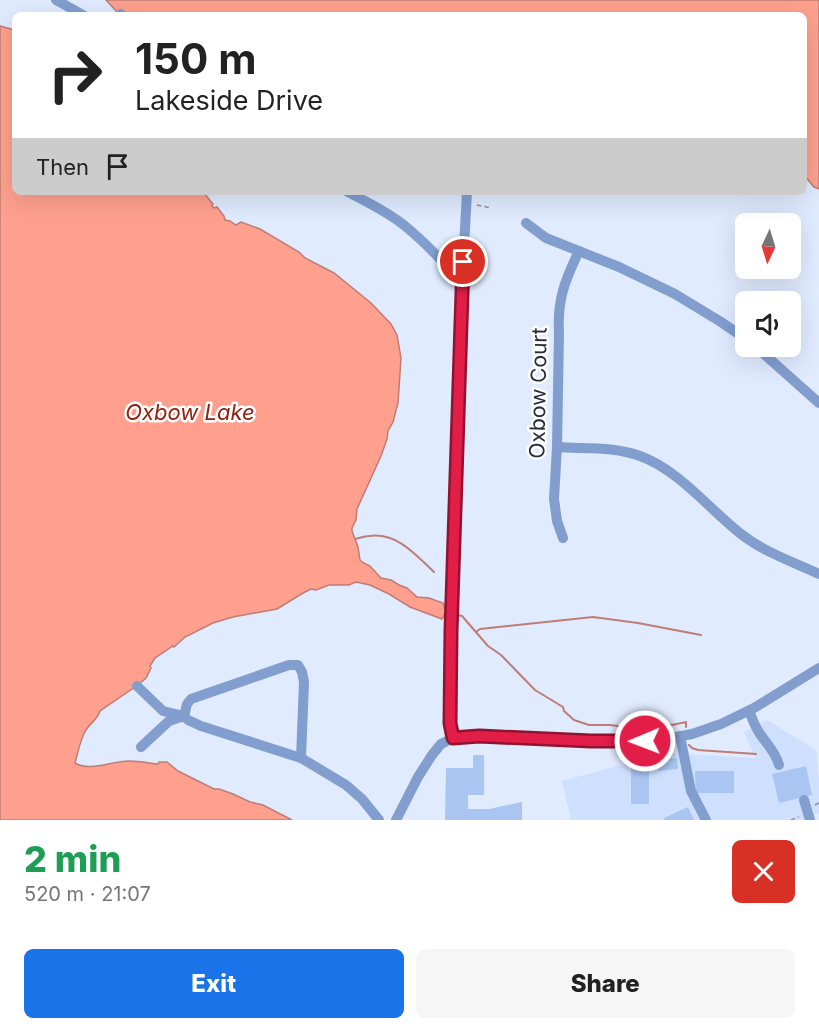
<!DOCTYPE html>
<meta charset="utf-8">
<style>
body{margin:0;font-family:Inter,sans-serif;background:#f6f6f6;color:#222;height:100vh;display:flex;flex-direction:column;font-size:22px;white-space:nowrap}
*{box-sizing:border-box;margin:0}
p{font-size:20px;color:#767676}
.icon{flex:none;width:33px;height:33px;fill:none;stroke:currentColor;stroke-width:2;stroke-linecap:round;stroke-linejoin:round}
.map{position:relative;height:820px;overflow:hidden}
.sheet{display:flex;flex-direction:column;background:#fff;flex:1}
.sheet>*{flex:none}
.top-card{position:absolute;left:12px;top:12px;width:795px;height:183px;border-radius:9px;box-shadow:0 6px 24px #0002;background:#fff;color:#222;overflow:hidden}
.needle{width:39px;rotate:184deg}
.controls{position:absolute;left:735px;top:213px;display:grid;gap:12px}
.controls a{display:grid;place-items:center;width:66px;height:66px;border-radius:9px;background:#fff;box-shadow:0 6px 24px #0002;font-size:30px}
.pin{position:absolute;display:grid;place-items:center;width:51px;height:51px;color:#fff;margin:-26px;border:3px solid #fff;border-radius:50%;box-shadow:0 2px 6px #0007}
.me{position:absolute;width:66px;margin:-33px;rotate:269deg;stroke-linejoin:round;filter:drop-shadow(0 0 4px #0008)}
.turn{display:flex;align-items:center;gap:21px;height:126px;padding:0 24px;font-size:27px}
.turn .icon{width:78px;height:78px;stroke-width:2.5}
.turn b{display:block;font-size:42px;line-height:51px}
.then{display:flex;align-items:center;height:57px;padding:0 24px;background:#0003;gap:12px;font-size:22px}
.round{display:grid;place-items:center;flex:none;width:63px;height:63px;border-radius:9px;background:#f6f6f6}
.summary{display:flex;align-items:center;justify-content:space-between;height:102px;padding:0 24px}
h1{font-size:36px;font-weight:800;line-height:45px;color:#1e9e55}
.primary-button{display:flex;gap:12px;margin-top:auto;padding:12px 24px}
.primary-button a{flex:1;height:69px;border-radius:9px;background:#1a73e8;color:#fff;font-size:24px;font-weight:800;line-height:69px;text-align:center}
.primary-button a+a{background:#f6f6f6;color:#222}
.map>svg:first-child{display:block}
.built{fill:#cfe0ff}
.water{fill:#ffa08e;stroke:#be7d74;stroke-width:1.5}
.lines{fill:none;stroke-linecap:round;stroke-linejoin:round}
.stream{stroke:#be7d74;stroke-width:2}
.building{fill:#aac5f2}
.path{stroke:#8b94a4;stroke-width:1.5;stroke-dasharray:4.5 3;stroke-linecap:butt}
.minor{stroke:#819ecf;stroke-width:10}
.route-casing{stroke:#92132f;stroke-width:15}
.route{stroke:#e11d48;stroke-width:10}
.labels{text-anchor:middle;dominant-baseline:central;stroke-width:5;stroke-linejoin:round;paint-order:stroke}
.street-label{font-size:21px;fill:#252c38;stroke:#fff}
.water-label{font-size:22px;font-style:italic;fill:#8f2213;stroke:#fff}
</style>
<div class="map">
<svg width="819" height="820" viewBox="0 0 819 820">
<rect width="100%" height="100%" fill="#e0ebff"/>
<path class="built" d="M767 720 816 750 819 779V813L801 820H571L562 781 665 753 755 758 744 732Z"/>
<g class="water">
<path d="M106 0H819V189L814 187 804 175V15H123L117 12Z"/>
<path d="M0 26 15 30V192L204 193 213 204 212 206 214 208 217 207 224 216 225 220 230 221 236 225 241 222 260 229 299 252 305 258 334 273 371 303 391 324 397 335 401 358 398 403 393 422 388 431 387 439 381 456 357 509 356 520 352 528V531L358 547 360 560 362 562 370 566 381 578 391 580 399 585 407 588 417 597 429 598 443 603 446 611 442 619 410 607 389 594 370 585 356 582 349 585H329L316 590 311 589 303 593 277 609 233 617 213 623 185 637 174 647 173 646 155 658 150 666 151 668 146 678 138 685 100 711C98 719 90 723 86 730 80 740 78 752 75 763 89 772 112 761 129 761 139 761 149 763 158 764L159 762H167L178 771 214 789H219L233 794 250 802 263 805 292 820H0Z"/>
</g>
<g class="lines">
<g class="stream">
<path d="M355 539C360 538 364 536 369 536 397 532 416 555 434 572"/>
<path d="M454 614 462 616 488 646 501 655 535 690 563 707 564 711 574 720 589 725H610L634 728H644L668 724 672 725 686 722V727"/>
<path d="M476 632 480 629 593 617 638 623 701 635"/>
<path d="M689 745 692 748 698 750 756 754"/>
</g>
</g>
<g class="building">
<path d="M473 755H484V795H468V809H489L522 802V820H445L446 768H473Z"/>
<path d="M677 758 678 769 658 771 657 760Z"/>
<rect x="631" y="764" width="18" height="40"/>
<path d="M806 766 812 795 779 803 772 774Z"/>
<path d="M695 771H734V793H696Z"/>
<path d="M688 807 694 820H665L664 818Z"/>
</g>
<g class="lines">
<g class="path">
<path d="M477 205 491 208"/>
<path d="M815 805 819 803"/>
<path d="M791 820 799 817"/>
</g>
<g class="minor">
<path d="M56 0 83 15"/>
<path d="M121 15V14"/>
<path d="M348 192C367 202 388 212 405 226 426 243 444 263 462 283L451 631 450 723 453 738"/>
<path d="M526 223 546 238 619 267 675 294 721 322 746 339"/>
<path d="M462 283 467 192"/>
<path d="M755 346 819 403"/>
<path d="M557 447C584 449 614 446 640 456 679 470 709 509 741 534 764 552 793 562 819 574"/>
<path d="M563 538 557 521 554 499 557 447 559 333C557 300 565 280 579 251"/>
<path d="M137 686 163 711 184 716"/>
<path d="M749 711C752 718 755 727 760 734 767 744 776 753 779 765"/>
<path d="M184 716 187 704 191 699 289 665H298L302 672 304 682 301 758"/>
<path d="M184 716 188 720 201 726 301 758 346 785 362 799 379 820"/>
<path d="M680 736 691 791 706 820"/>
<path d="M141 747 169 721 181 717"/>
<path d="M804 800 810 820"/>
<path d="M396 820 418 777 432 755 441 744 453 738 479 736 591 741 661 740 692 734 721 724 754 708 819 668"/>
</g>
</g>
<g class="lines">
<defs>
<path id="route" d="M463 262 451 631 450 723 453 738 479 736 591 741H645"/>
</defs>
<use href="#route" class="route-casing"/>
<use href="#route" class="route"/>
</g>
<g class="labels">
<g class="street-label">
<text transform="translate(538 393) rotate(-89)">Oxbow Court</text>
</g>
<g class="water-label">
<text x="190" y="412">Oxbow Lake</text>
</g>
</g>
</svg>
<div class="controls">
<a><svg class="needle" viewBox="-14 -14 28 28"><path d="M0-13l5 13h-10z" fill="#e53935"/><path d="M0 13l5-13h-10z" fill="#767676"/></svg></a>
<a><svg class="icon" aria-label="sound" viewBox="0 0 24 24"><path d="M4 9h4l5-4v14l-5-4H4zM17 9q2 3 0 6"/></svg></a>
</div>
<div class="pin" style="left:463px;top:262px;background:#d93025"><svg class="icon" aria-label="arrive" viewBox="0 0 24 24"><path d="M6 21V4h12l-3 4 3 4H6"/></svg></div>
<svg class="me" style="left:645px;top:741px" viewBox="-20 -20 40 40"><circle r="17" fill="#e11d48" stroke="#fff" stroke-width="3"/><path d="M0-11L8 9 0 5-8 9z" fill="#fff"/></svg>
<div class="top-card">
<div class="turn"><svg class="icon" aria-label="right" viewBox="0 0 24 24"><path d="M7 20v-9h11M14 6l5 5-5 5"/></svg><div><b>150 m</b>Lakeside Drive</div></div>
<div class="then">Then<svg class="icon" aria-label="arrive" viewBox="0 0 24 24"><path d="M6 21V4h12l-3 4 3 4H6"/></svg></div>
</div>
</div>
<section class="sheet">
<div class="summary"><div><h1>2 min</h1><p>520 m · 21:07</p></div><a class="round" style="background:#d93025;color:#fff"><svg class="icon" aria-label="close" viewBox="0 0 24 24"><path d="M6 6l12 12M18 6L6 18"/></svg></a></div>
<div class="primary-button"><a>Exit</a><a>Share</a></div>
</section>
